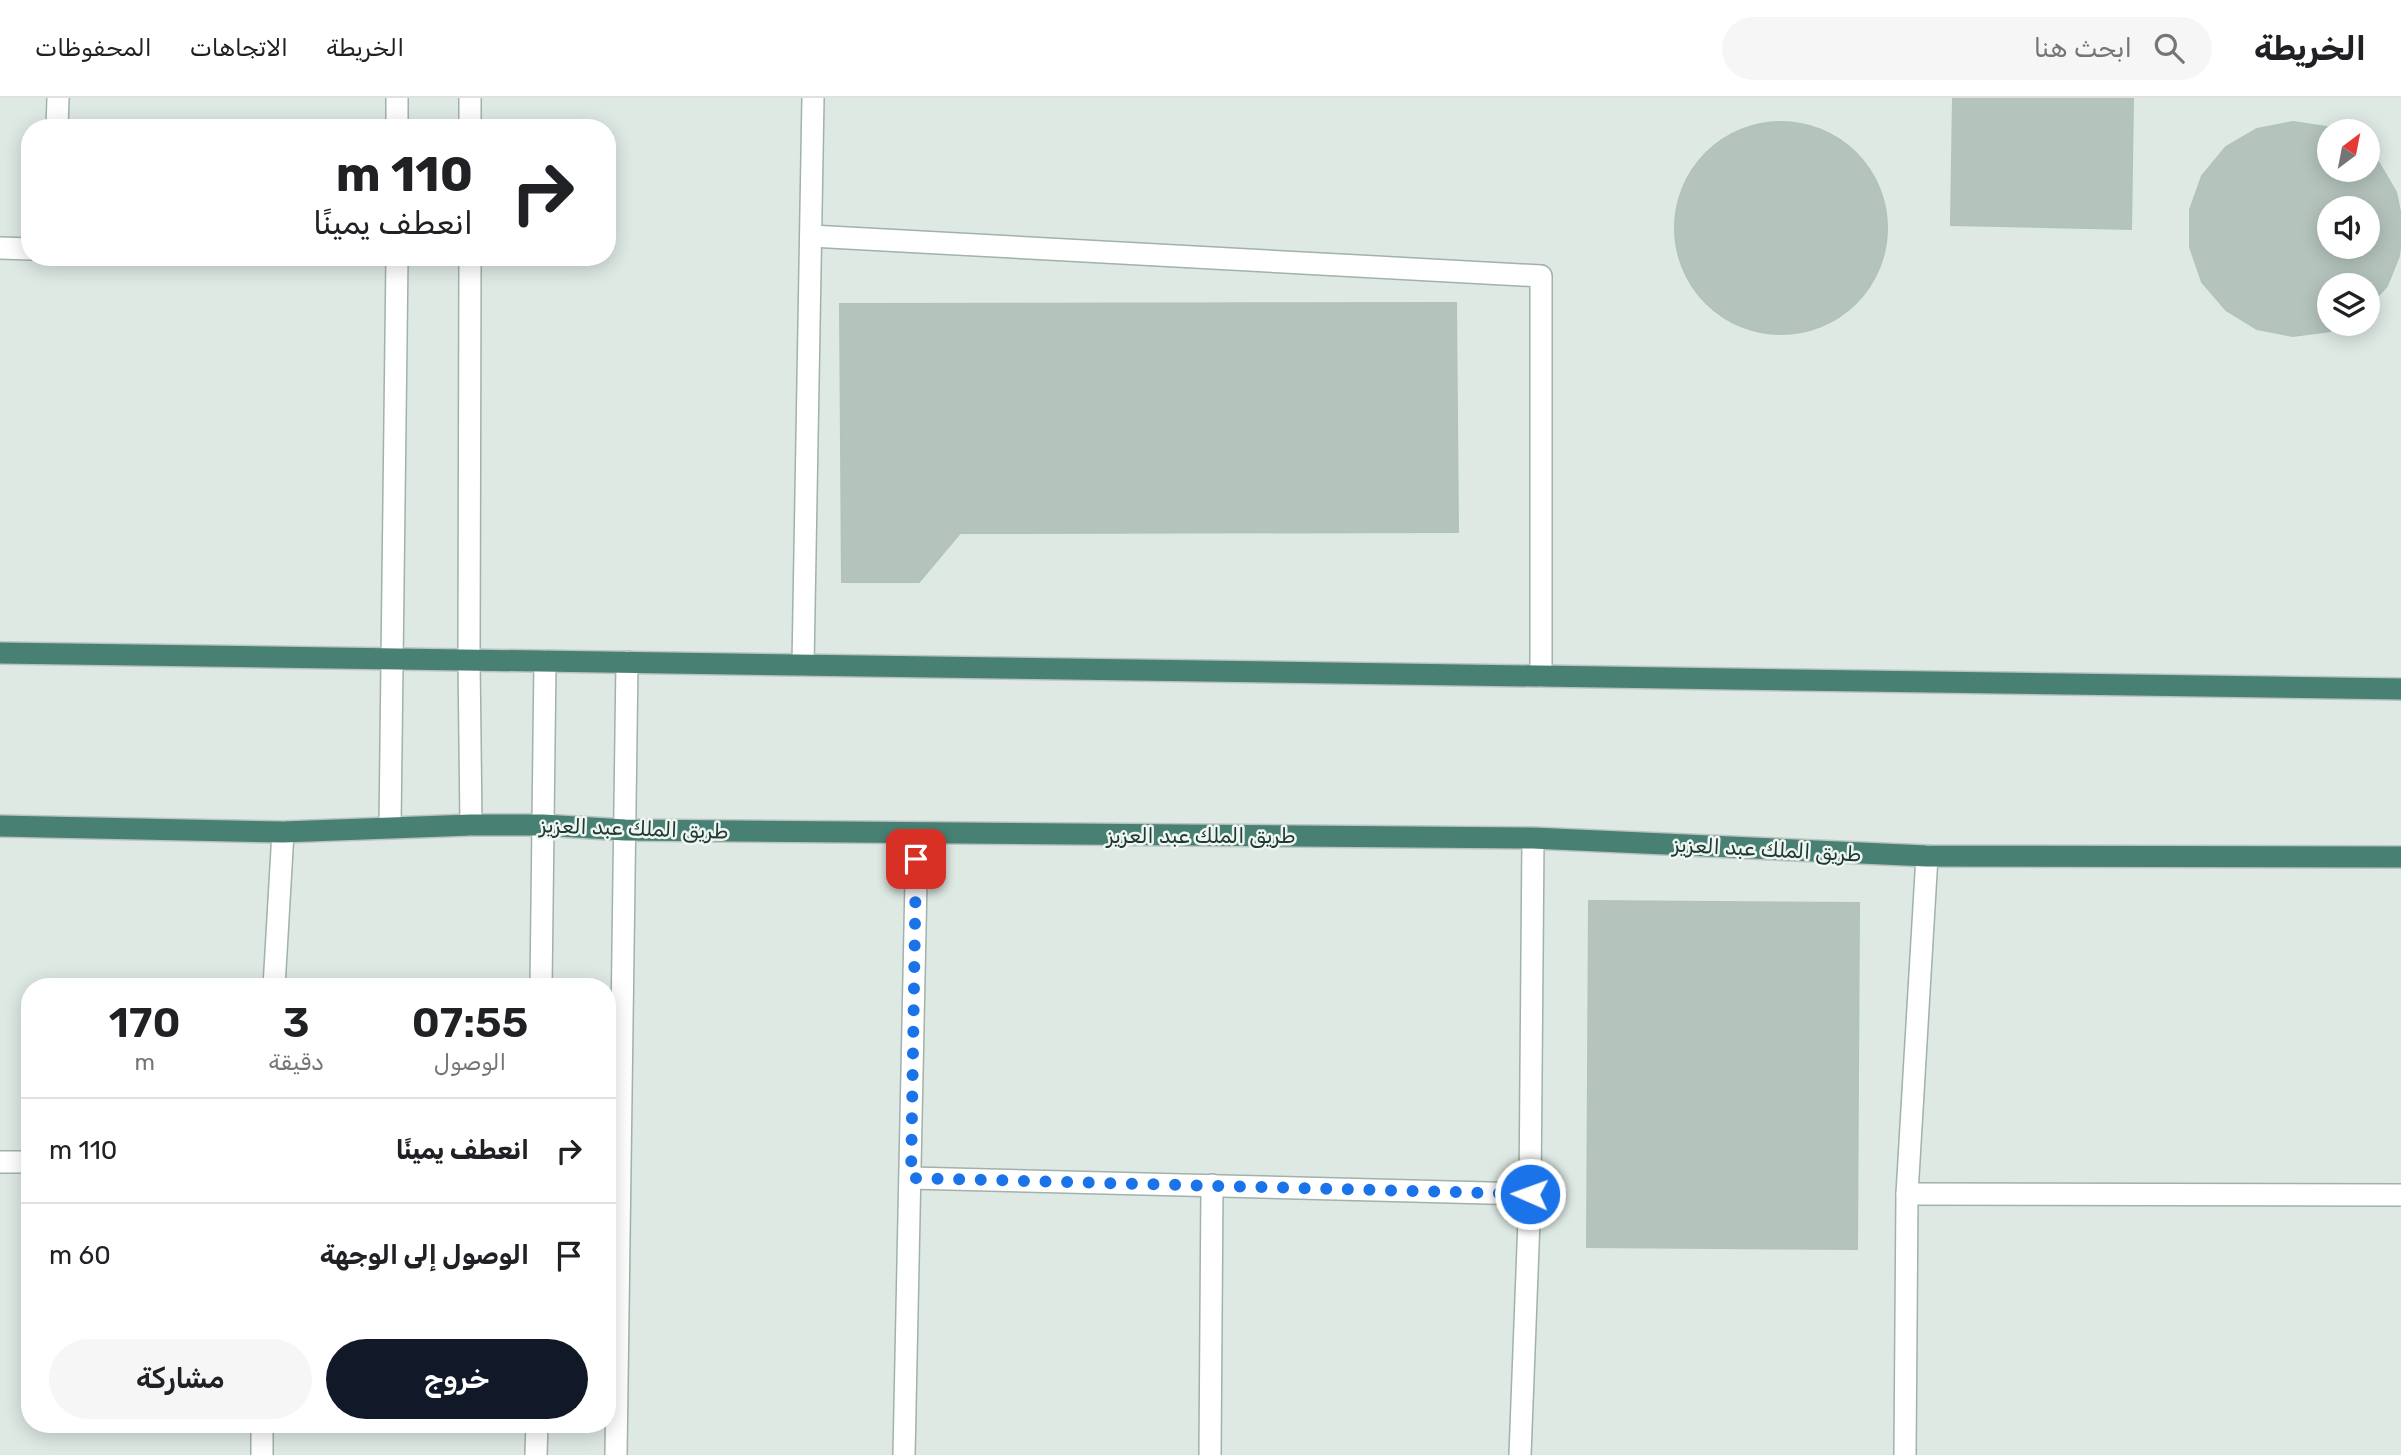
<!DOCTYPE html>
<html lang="ar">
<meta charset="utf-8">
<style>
body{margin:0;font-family:Rubik,Cairo,sans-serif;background:#f6f6f6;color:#202124;direction:rtl;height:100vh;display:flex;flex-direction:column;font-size:26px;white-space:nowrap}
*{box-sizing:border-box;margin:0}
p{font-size:23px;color:#757577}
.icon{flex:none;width:38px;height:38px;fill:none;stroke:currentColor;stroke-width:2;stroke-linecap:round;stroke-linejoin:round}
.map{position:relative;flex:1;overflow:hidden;direction:ltr}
.side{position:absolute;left:21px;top:880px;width:595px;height:455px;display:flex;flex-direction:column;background:#fff;border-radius:28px;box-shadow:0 4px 18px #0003;direction:rtl}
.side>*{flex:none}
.guide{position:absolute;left:21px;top:21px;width:595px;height:147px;border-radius:28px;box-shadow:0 4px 18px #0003;direction:rtl;background:#fff;color:#202124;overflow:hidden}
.needle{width:46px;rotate:32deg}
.tools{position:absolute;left:2317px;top:21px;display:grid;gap:14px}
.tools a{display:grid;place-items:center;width:63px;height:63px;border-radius:50%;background:#fff;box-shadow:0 4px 18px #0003;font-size:35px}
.pin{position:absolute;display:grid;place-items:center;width:60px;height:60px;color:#fff;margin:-30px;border-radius:14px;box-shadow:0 4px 10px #0006}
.me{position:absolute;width:77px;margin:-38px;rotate:272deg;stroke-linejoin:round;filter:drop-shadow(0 0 5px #0008)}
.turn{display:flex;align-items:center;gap:24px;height:147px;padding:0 28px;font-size:32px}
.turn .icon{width:91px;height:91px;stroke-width:2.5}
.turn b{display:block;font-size:49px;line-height:60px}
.eta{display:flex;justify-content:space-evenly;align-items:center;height:119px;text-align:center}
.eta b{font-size:42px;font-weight:600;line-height:49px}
.action{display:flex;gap:14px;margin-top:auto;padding:14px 28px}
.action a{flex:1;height:80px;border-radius:42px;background:#111827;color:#fff;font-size:28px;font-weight:600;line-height:80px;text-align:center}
.action a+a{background:#f6f6f6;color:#202124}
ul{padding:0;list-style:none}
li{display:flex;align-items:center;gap:21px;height:105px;padding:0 28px;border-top:2px solid #e0e0e0}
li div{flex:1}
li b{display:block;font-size:26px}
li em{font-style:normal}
header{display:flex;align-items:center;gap:42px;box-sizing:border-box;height:98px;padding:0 35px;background:#fff;border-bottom:2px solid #e0e0e0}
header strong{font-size:33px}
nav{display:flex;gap:38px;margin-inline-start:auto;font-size:24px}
.search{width:490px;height:63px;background:#f6f6f6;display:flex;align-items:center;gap:18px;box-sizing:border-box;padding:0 24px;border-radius:38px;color:#757577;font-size:26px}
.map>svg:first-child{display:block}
.building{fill:#b4c4bd;stroke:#b1c3bb;stroke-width:2;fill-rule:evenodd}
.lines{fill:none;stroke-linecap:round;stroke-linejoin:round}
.minor-casing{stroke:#a1b1ab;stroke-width:24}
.tertiary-casing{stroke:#a1b1ab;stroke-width:24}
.trunk-casing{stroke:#bcc4c2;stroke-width:24}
.minor{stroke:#fff;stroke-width:21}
.tertiary{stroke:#fff;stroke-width:21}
.trunk{stroke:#488174;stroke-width:21}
.route{stroke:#1a73e8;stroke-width:12;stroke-dasharray:0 21.6}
.labels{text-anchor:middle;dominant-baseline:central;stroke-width:5;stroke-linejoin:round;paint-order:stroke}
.street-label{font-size:21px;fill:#203932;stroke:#eef6f2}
</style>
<header>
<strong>الخريطة</strong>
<div class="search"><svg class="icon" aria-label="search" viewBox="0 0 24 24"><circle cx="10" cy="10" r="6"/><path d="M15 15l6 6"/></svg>ابحث هنا</div>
<nav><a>الخريطة</a><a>الاتجاهات</a><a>المحفوظات</a></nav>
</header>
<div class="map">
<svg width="2401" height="1357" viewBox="0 0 2401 1357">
<rect width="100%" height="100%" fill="#dee9e4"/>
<g class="building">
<path d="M1953 0H2133L2131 131 1951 127Z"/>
<circle cx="1781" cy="130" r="106"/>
<path d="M2293 24 2326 29 2335 33H2329V72H2368V54L2379 65 2396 94 2401 118V141L2399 158 2387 188 2368 209V187H2329V226H2343L2330 233 2293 238 2257 231 2226 212 2202 184 2190 149V112L2202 78 2226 49 2257 31ZM2329 110H2368V149H2329Z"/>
<path d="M1456 205 1458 434 960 435 919 484H842L840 206Z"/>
<path d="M1589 803 1859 805 1857 1151 1587 1149Z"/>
</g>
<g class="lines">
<defs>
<g id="minor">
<path d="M57 30 58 0"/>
<path d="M811 138 1541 178V578"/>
<path d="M0 150 30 151"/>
<path d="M803 567 813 0"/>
<path d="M274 889 283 734"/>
<path d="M0 1064H30"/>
<path d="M911 1080 1530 1096"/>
<path d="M1907 1096 2401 1097"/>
<path d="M262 1357V1326"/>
<path d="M904 1357 917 735"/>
<path d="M1210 1357 1212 1087"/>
<path d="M1520 1357 1530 1096 1533 740"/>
<path d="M1905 1357 1907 1096 1927 758"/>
</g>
<g id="tertiary">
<path d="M397 0V30"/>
<path d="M470 30V0"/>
<path d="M470 159 469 562 471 727"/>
<path d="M390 729 397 159"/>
<path d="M541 889 545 563"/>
<path d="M536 1357 537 1326"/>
<path d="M616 1357 627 564"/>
</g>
<g id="trunk">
<path d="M0 555 2401 591"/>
<path d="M0 728 283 734 471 727H543L625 732 1533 740 1927 758 2401 759"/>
</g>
</defs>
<use href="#minor" class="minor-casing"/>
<use href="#tertiary" class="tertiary-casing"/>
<use href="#trunk" class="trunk-casing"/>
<use href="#minor" class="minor"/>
<use href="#tertiary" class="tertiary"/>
<use href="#trunk" class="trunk"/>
</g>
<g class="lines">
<path class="route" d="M916 761 911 1080 1530 1096"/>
</g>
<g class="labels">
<g class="street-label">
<text transform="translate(634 730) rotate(2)">طريق الملك عبد العزيز</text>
<text x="1201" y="737">طريق الملك عبد العزيز</text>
<text transform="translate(1767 751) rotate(3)">طريق الملك عبد العزيز</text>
</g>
</g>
</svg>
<div class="tools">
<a><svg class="needle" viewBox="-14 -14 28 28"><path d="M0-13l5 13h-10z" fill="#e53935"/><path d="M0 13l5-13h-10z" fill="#757577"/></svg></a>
<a><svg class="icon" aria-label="sound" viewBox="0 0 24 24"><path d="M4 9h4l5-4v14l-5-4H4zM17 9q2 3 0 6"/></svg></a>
<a><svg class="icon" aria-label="layers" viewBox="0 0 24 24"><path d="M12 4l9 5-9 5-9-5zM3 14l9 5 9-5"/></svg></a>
</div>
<div class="pin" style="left:916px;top:761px;background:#d93025"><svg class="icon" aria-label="arrive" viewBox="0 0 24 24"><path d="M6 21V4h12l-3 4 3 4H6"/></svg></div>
<svg class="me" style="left:1530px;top:1096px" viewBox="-20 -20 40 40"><circle r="17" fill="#1a73e8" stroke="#fff" stroke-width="3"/><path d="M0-11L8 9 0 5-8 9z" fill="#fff"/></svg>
<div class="guide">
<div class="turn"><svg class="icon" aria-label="right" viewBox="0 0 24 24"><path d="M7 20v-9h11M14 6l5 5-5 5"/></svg><div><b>110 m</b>انعطف يمينًا</div></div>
</div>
<section class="side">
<div class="eta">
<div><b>07:55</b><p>الوصول</p></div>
<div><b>3</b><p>دقيقة</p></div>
<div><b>170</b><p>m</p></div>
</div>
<ul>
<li><svg class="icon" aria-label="right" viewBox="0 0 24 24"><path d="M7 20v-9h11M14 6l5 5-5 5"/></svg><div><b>انعطف يمينًا</b></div><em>110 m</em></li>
<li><svg class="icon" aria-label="arrive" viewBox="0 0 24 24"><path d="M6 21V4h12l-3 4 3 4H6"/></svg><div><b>الوصول إلى الوجهة</b></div><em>60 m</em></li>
</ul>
<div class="action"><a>خروج</a><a>مشاركة</a></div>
</section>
</div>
